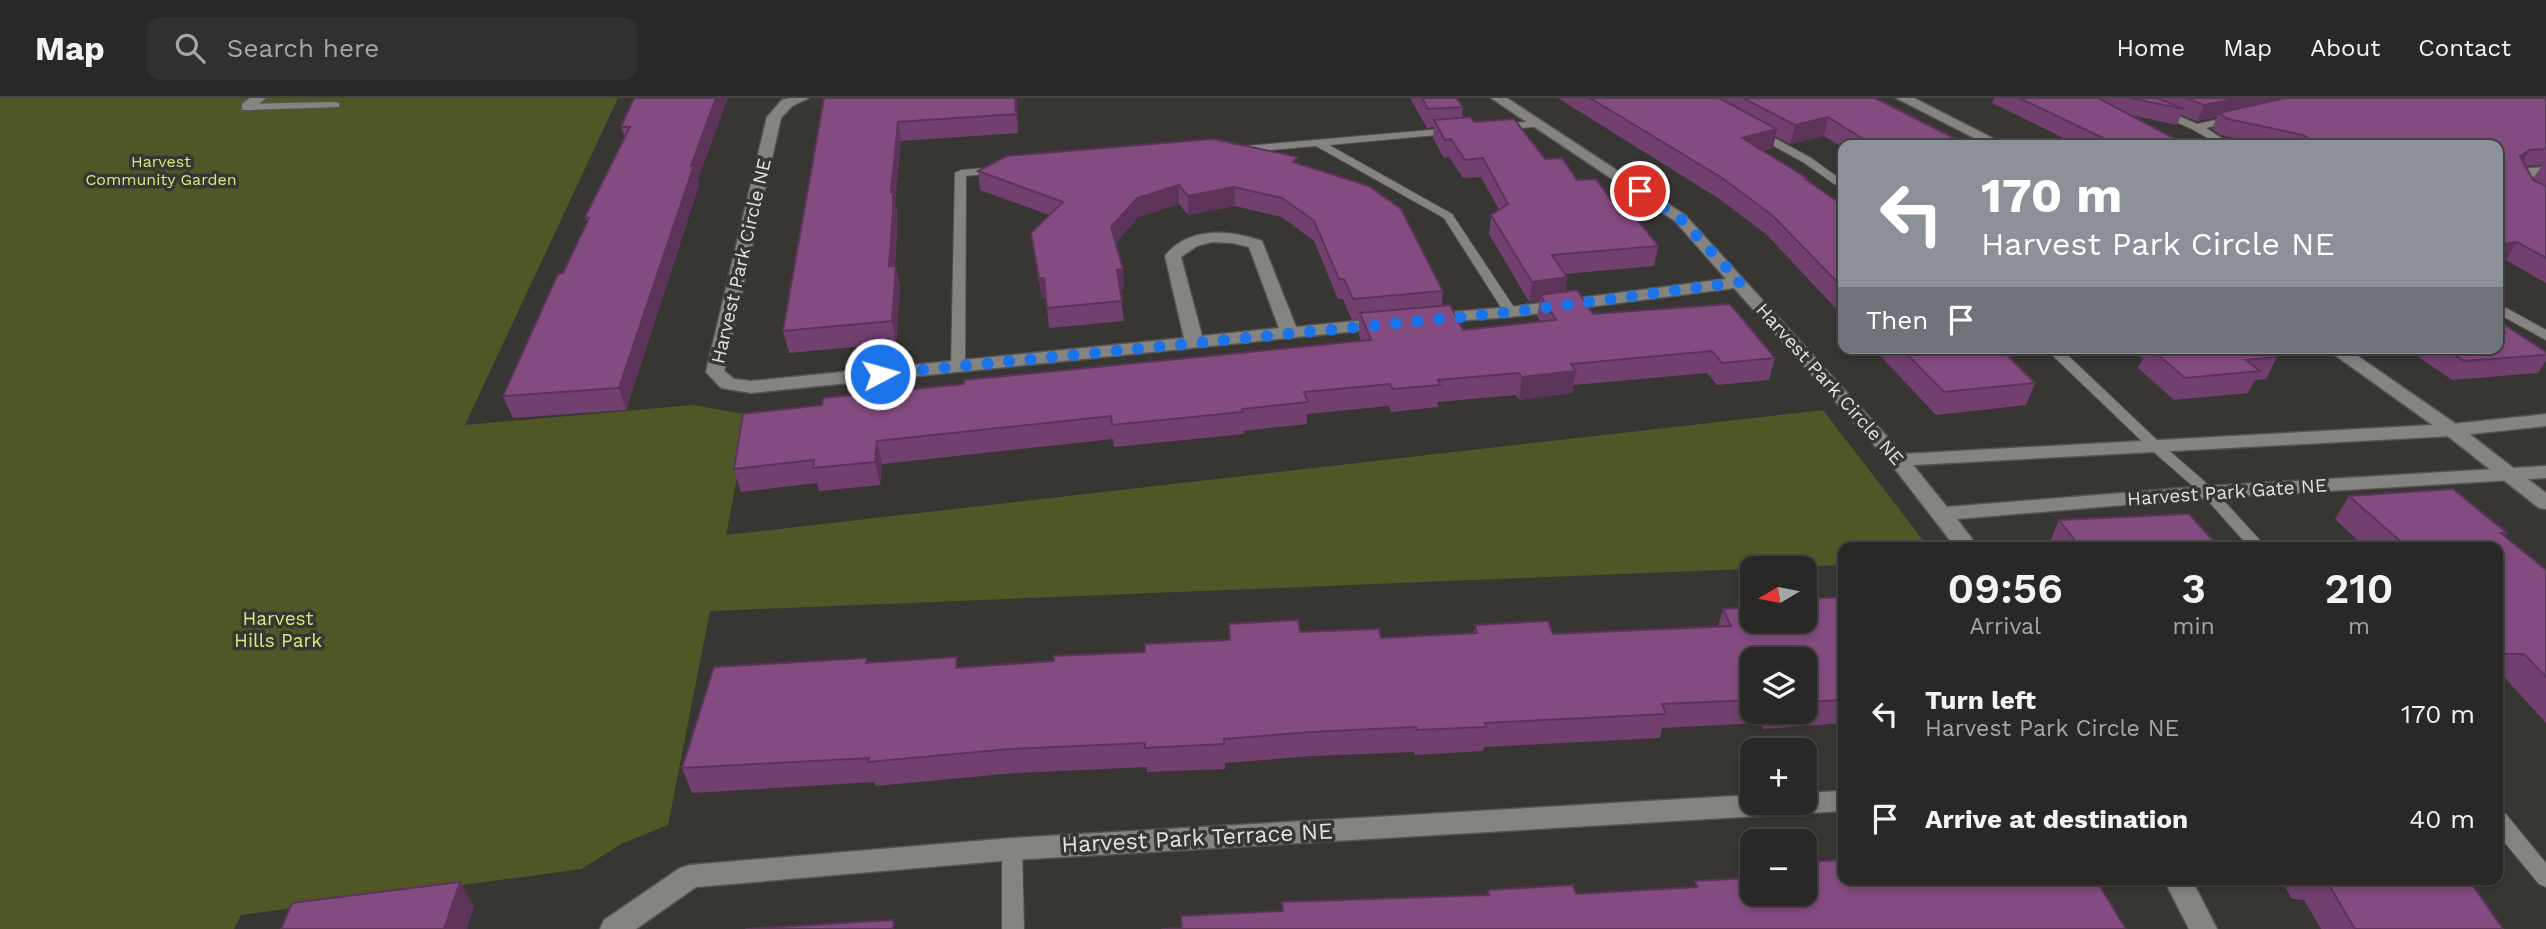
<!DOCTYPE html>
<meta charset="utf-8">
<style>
body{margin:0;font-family:"Work Sans",sans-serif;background:#31302e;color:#f1f3f6;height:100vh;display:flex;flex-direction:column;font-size:26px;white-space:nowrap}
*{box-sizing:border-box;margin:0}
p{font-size:23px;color:#a5a6a7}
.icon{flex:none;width:38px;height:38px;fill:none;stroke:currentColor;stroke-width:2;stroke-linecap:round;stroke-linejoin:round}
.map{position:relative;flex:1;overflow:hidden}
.drawer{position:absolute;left:1838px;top:444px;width:665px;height:343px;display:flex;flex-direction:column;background:#292826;border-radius:14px;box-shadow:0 4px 10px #0003,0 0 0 2px #454443}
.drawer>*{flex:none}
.top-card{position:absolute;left:1838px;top:42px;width:665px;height:214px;border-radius:14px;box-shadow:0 4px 10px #0003,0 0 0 2px #454443;background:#8c9099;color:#fff;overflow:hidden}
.needle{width:46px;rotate:260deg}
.tools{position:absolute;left:1740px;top:458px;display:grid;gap:14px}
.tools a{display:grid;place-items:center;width:77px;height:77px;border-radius:14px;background:#292826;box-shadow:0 4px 10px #0003,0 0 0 2px #454443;font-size:35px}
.pin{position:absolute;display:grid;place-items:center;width:60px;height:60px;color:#fff;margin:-30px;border:4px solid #fff;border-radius:50%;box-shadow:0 2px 7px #0007}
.me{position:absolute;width:77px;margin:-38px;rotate:84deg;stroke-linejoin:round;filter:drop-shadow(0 0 5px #0008)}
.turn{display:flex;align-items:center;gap:24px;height:147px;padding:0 28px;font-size:32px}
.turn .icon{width:91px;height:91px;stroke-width:2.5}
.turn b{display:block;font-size:49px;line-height:60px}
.then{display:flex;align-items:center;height:66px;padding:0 28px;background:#0003;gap:14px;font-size:26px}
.eta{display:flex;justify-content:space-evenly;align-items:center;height:119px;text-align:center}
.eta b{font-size:42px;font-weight:600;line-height:49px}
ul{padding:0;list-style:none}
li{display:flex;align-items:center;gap:21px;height:105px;padding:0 28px}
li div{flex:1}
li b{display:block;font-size:26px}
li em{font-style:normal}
header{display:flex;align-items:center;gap:42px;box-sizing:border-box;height:98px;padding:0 35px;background:#292826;border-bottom:2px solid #454443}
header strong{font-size:33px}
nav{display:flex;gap:38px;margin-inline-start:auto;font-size:24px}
.search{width:490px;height:63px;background:#31302e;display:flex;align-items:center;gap:18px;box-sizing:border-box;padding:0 24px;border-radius:14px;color:#a5a6a7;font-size:26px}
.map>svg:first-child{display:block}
.green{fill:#505726}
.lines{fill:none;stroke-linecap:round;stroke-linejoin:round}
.service-casing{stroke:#565452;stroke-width:2}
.minor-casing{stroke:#565452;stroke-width:3}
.tertiary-casing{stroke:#565452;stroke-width:3}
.service{fill:#868481;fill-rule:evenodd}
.minor{fill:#868481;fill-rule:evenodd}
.tertiary{fill:#868481;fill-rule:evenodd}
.wall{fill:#72406f;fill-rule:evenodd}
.shaded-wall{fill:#5c345a}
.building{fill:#844b81;stroke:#5c345a;stroke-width:2}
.route{stroke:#1a73e8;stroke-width:12;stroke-dasharray:0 21.6}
.labels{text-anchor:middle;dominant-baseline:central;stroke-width:7;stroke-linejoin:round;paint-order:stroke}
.far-park-label{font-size:16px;fill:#d7e97a;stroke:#373633}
.street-label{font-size:19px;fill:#e3e2e0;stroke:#373633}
.park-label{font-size:19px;fill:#d7e97a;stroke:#373633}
.near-street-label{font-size:23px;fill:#e3e2e0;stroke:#373633}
</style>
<header>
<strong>Map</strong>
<div class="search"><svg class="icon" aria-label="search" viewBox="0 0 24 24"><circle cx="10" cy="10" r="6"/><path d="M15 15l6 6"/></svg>Search here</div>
<nav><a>Home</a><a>Map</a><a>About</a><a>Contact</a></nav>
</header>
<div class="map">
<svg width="2546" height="831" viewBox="0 0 2546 831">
<rect width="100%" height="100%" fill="#373633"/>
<path class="green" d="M0 0H618L465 327 693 307 749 317 726 437 1823 312 1929 450H1843V467L710 513 668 727 623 745 581 771 241 817 234 831H0Z"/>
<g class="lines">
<defs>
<g id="service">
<path d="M2122 0H2136L2197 26 2235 18 2240 21 2206 30 2232 47H2220L2192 31Z"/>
<path d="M335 4 339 5V9L247 12 242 9 247 6Z"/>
<path d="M1540 23 1545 26 1544 28 1500 32 1495 29 1500 26Z"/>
<path d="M1453 30 1457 31V35L1329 47 1452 116 1517 214 1516 217H1506L1444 120 1316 48 1234 55 1229 52 1234 49Z"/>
<path d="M1752 32H1760L1811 60 1843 83V92L1803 64 1752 36Z"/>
<path d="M999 69 1004 72 1003 74 966 78 965 269 958 273 951 269 955 75 961 72Z"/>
<path d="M2497 205 2546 232V242L2497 215Z"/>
<path d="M2045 250H2060L2158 343 2213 391 2267 450H2250L2203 397 2148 349Z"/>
<path d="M2497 712 2504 714 2546 765V789L2539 786 2497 735Z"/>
<path d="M1012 743 1019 745 1022 751 1024 831H1002V751L1005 745Z"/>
</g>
<g id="minor">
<path d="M250 0H266L252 12H242V6Z"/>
<path d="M789 0H809L792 8 781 20 724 273 734 281 751 283 1184 240 1165 158C1189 128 1229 132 1262 143L1296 229 1386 220 1395 225 1386 230 751 295 721 290 706 274 767 19 782 2ZM1212 144 1233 145 1249 149 1279 230 1202 238 1181 159 1197 148Z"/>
<path d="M1491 0H1507L1685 117 1903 356 2452 326 2546 316V328L2452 338 1913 367 1947 409 2208 388 2546 368V380L2208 400 1957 421 1979 450H1956L1891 366 1734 190 1511 219 1423 225 1420 221 1423 217 1429 216 1511 209 1726 181 1675 123Z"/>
<path d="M2546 69V77L2529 79 2536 92 2546 97V108L2525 98 2513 75 2520 71Z"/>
<path d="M1843 693V713L1012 762 696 789 636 831H600L604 822 680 770 690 767 1012 740 1752 697V705H1804V695Z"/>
<path d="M2164 782H2192L2217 831H2189Z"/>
</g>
<g id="tertiary">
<path d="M1896 0H1914L2006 47H1988Z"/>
<path d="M2325 250H2346L2459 328 2546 395V411L2539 410 2445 336Z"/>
</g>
</defs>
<use href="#service" class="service-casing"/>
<use href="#minor" class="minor-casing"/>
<use href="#tertiary" class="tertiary-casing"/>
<use href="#service" class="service"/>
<use href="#minor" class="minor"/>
<use href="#tertiary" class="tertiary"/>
</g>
<g class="wall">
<path d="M634 0 698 82 699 87 626 312 513 320 503 298 563 175 587 124 585 119 625 40 621 29Z"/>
<path d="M824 0H1017L1018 35 901 43 895 105 897 113V135L895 168 900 189 896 245 789 255 783 233Z"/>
<path d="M1410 0H1456L1463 9 1462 20 1474 24 1545 61 1611 102 1658 148 1654 168 1565 176 1567 179 1565 194 1593 216 1775 260 1769 282 1717 287 1707 275 1574 287 1572 295 1519 302 1516 297 1438 304V309L1391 314 1389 308 1307 316V326L1243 333 1244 336 1114 349 1113 341 882 366 880 387 819 393 817 385 741 394 734 371 822 307 964 286 1361 243 1359 237V221L1352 222 1343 201H1338L1314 143 1282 119 1235 108 1188 117 1179 106 1138 119 1116 145 1124 191 1120 192 1124 223 1049 230 1046 200H1042L1031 135 1049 117 980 92 978 73 1298 66 1443 193 1442 207 1463 232 1541 224 1537 218 1540 203 1529 204 1489 136 1491 117 1499 112 1481 79 1463 80 1449 59 1444 60 1433 40 1434 29 1427 30Z"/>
<path d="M1558 0H1875L1968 47H1843V50L1824 38 1790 46 1775 38 1773 50 1762 53 1807 80V82L1843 109V218L1767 137 1718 100Z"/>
<path d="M1994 0H2546V185L2506 162 2497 163V47H2270L2220 37 2212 31 2217 19 2197 23 2181 17 2177 27 2130 17 2187 47H2078L1992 5ZM2542 67 2533 81 2534 83 2533 82 2526 68Z"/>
<path d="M1873 250H2000L2035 285 2026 307 1936 317Z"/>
<path d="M2130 250H2265L2277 259 2266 281 2255 282 2248 295 2174 302 2138 270 2143 261Z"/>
<path d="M2406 250H2497L2546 254V263L2538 275 2452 282Z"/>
<path d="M2349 398 2507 435 2504 438 2546 472V625L2505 580H2497V450H2366L2335 421Z"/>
<path d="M2059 422 2220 450H2052L2049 446Z"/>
<path d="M1843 499V625L1763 631 1761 625 1662 630 1660 640 1484 649 1483 653 1415 657 1414 654 1312 658 1225 665V671L1147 674V669L1015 675 875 688 874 684 692 695 682 670 868 565 959 569 1054 563 1145 554 1229 542V526L1300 534 1381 540 1474 535 1475 527 1553 536 1718 528 1723 511 1804 523V501ZM1752 562H1804V614H1752Z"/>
<path d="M2281 782H2469L2503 831H2321L2304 802 2292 801Z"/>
</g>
<g class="shaded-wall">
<path d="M716 0H728L698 82 699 87 626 312 619 290 691 68Z"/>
<path d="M1015 0H1017L1018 35 1016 16Z"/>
<path d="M2238 0H2302L2219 15 2217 19 2197 23 2204 7Z"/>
<path d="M1828 19 1824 38 1790 46 1795 27Z"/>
<path d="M898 24 901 43 895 105 897 113V135L893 189 889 168 891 94Z"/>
<path d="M1777 31 1773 50 1737 59 1742 40Z"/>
<path d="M2530 52 2520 68V58Z"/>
<path d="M1179 87V106L1138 119 1113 149 1111 129 1137 100Z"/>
<path d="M1234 89 1235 108 1188 117V98Z"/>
<path d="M2517 144 2506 162 2497 163V147Z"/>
<path d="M896 168 900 189 896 245 892 223Z"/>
<path d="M1123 171 1124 191 1118 192 1117 172Z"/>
<path d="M1567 179 1564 199 1540 197V203L1529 204 1532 184Z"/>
<path d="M1039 180H1044L1046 200H1042Z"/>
<path d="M1576 273 1572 295 1519 302 1522 279Z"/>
<path d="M877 343 882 366 880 387 875 364Z"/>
<path d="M460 784 474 808 467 831H444Z"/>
</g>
<g class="building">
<path d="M634 0H716L691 68 694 67 619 290 503 298 558 176 563 175 589 120 585 119 630 29H621Z"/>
<path d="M824 0H1015L1016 16 898 24 891 94 893 93V114L889 168H896L892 223 783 233Z"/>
<path d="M1422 0H1456L1463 9 1428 11Z"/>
<path d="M1590 0H1719L1777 31 1742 40 1807 80 1805 81 1837 103 1843 109V190L1772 117 1722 80Z"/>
<path d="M1743 0H1875L1968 47H1873L1828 19 1795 27Z"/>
<path d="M2019 0H2098L2187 47H2116L2101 39Z"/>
<path d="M2130 0H2157L2184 11Z"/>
<path d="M2186 0H2238L2204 7Z"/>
<path d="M2285 0H2546V51L2530 52 2520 58 2533 82 2546 88V160L2517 144 2497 147V47H2319L2303 37 2228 21 2219 15Z"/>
<path d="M1470 19 1474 24 1514 21 1545 61 1562 60 1577 82 1596 81 1611 102H1622L1658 148 1552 157 1567 179 1532 184 1491 117 1508 106 1483 60 1465 62 1451 41 1445 42 1434 22Z"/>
<path d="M1213 41 1298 59 1293 64 1369 88 1401 111 1443 193 1353 201 1344 181H1339L1314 123 1282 100 1234 89 1188 98 1179 87 1137 100 1111 129 1123 171 1117 172 1122 203 1047 210 1044 180H1039L1031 135 1063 104 978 73 1007 58Z"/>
<path d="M1577 192 1593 216 1730 206 1775 260 1722 265 1712 253 1571 266 1576 273 1522 279 1519 275 1438 282 1440 287 1393 291 1390 286 1304 294 1308 304 1242 311 1243 314 1112 327 1111 318 877 343 875 364 813 370 814 362 734 371 743 316 822 307 823 300 964 286V282L1371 242 1360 215 1450 207 1463 232 1556 222 1540 197Z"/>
<path d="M2497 222 2546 254V257L2464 263 2445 250H2497Z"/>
<path d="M1901 250H2000L2035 285 1944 294Z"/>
<path d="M2150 250H2265L2277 259 2246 262 2260 273 2185 280Z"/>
<path d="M2453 391 2507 435H2501L2546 472V579L2524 556H2499L2497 555V450H2408L2349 398Z"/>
<path d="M2189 416 2220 450H2081L2059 422Z"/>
<path d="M1843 499V602L1804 604V562H1752V602L1662 606 1666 616 1485 625 1486 629 1417 632 1416 629 1312 634 1224 641V646L1145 650V645L1010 651 868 664 869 660 682 670 714 569 867 560 866 565 957 559 956 570 1054 563V558L1145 554V546L1230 542 1229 526 1298 522 1300 534 1379 531 1381 540 1477 535 1475 527 1548 523 1553 536 1731 528 1723 511 1752 509V523H1804V505H1807L1804 501Z"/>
<path d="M1843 762V782H2096L2126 831H1161L1182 830 1181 818 1283 813 1282 804 1489 797 1488 792 1573 787 1576 796 1697 789 1695 783 1752 780V796H1804V764Z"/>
<path d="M2326 782H2469L2503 831H2355Z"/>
<path d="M460 784 444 831H281L292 805Z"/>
<path d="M894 822 893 831H745Z"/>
</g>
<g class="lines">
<path class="route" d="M880 276 1511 214 1740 184 1680 120 1640 93"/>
</g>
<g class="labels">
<g class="far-park-label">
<text x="161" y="63">Harvest<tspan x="161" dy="18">Community Garden</tspan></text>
</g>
<g class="street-label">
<text transform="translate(741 163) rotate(-77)">Harvest Park Circle NE</text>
<text transform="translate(1830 286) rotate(48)">Harvest Park Circle NE</text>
<text transform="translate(2227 394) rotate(-4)">Harvest Park Gate NE</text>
</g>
<g class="park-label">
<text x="278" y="520">Harvest<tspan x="278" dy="22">Hills Park</tspan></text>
</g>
<g class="near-street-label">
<text transform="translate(1197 740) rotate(-3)">Harvest Park Terrace NE</text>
</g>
</g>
</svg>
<div class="tools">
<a><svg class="needle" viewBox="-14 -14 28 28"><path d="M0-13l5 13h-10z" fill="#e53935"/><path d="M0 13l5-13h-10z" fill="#a5a6a7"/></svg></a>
<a><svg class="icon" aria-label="layers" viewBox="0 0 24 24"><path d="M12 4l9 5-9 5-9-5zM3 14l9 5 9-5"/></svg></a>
<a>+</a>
<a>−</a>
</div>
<div class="pin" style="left:1640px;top:93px;background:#d93025"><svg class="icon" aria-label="arrive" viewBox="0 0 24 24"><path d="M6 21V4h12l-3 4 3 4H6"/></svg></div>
<svg class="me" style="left:880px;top:276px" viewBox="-20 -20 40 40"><circle r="17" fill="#1a73e8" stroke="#fff" stroke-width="3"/><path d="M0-11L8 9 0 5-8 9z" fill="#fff"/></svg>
<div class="top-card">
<div class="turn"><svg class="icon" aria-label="left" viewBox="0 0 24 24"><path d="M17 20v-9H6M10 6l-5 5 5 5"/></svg><div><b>170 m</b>Harvest Park Circle NE</div></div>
<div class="then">Then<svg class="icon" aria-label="arrive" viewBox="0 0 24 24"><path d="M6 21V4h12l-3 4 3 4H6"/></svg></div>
</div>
<section class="drawer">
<div class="eta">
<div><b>09:56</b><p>Arrival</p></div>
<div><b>3</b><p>min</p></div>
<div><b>210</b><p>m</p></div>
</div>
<ul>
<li><svg class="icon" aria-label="left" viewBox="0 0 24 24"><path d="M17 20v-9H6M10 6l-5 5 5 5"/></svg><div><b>Turn left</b><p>Harvest Park Circle NE</p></div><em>170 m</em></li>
<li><svg class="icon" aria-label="arrive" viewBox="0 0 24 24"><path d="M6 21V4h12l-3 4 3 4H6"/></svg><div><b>Arrive at destination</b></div><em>40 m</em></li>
</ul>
</section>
</div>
